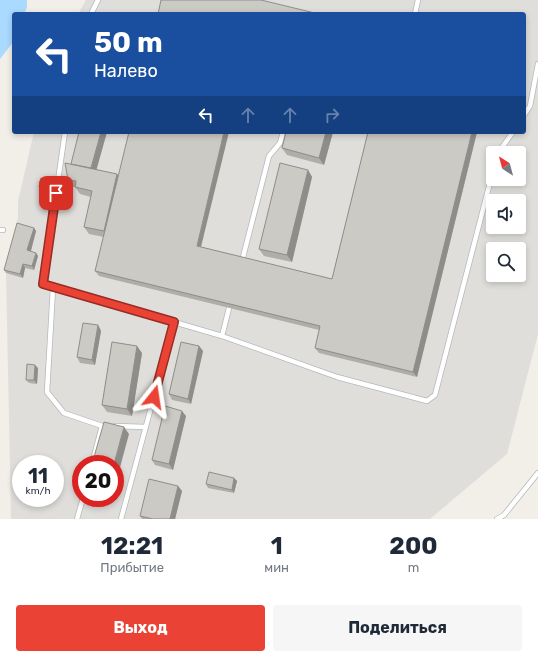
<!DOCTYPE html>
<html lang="ru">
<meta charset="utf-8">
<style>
body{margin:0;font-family:Rubik,sans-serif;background:#f6f6f7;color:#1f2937;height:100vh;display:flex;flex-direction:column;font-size:15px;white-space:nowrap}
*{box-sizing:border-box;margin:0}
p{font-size:13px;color:#747a83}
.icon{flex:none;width:22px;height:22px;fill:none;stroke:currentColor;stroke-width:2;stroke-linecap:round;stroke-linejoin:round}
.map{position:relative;height:519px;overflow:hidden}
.details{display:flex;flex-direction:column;background:#fff;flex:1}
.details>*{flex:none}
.guide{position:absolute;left:12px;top:12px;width:514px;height:122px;border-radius:4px;box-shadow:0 2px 6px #0003;background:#1a4fa0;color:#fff;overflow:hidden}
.needle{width:26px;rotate:324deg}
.fabs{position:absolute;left:486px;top:146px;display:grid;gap:8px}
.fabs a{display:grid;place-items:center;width:40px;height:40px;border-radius:4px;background:#fff;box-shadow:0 2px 6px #0003;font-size:20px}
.speed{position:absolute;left:12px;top:455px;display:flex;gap:8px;font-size:20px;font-weight:700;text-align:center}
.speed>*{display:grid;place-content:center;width:52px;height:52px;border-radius:50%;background:#fff;box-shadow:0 2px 6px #0003;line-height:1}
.speed small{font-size:10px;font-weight:400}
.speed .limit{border:6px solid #d22;background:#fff;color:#111}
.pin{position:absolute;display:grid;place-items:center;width:34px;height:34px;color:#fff;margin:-17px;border-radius:8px;box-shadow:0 2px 6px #0006}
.me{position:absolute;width:44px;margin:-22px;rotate:15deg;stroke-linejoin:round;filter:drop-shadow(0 0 3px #0008)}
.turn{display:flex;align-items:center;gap:14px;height:84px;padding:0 16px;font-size:18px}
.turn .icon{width:52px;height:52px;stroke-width:2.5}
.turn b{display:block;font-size:28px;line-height:34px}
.lanes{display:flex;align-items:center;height:38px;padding:0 16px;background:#0003;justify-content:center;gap:20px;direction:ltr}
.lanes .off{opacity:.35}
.eta{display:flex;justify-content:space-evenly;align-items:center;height:68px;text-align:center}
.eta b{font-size:24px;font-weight:700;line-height:28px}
.button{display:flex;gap:8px;margin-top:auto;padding:8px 16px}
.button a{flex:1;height:46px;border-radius:4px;background:#ea4335;color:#fff;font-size:16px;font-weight:700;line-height:46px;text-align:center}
.button a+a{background:#f6f6f7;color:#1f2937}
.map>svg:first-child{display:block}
.industrial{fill:#e0deda;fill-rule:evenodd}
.water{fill:#aadaff}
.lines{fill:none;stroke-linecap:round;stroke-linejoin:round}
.service-casing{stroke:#b5b8bc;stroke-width:6}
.service{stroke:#fff;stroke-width:4.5}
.wall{fill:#afaea9}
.shaded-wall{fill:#8f8d8a}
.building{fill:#cccac5;stroke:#8f8d8a}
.route-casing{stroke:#982c22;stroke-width:10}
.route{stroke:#ea4335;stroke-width:7}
</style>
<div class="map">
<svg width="538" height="519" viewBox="0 0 538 519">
<rect width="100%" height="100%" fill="#f1efe8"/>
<path class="industrial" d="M86 0H538V334L507 454 430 519H11L6 273 19 227 16 225 18 217V201L34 132H524V14H78ZM493 153H519V179H493ZM493 201H519V227H493ZM493 249H519V275H493ZM21 464H55V498H21ZM81 464H115V498H81Z"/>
<path class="water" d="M0 0H27V7L24 14H14V41L0 59Z"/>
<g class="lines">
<defs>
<g id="service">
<path d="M91 14 98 0"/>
<path d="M415 14 418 0"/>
<path d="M524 115 530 106 538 64"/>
<path d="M65 132 43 285 174 322"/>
<path d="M498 153 513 132"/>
<path d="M0 230H3"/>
<path d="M242 261 269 156 280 143 283 132"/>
<path d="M53 288 47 392 64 413 102 426 92 464"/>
<path d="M222 336 229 308"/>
<path d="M115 426 146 427"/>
<path d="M77 519 83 498"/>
<path d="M121 519 174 322 222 336 337 377 427 401 435 395 493 171"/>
<path d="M497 519 504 515 538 473"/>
</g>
</defs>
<use href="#service" class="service-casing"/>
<use href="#service" class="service"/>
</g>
<g class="wall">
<path d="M48 132H56L55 134Z"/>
<path d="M79 132H107L96 169 118 176 201 247 332 279 368 132H477L417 377 319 353 315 348 319 330 99 276 95 271 104 237 89 234 84 227 91 197 80 194 75 187H73L68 180Z"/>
<path d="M286 132H333L324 165 287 155 282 148Z"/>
<path d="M308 170 312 177 292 262 264 256 259 249Z"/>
<path d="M50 180 52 182 50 191 40 189 39 187Z"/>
<path d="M34 228 36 231 31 251 36 253 38 256 34 270 25 268 23 278 6 273 4 270Z"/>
<path d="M98 325 101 331 95 365 80 363 77 357Z"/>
<path d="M199 346 203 351 191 404 172 400 169 394Z"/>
<path d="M142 353 132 416 107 412 102 405Z"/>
<path d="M38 368 37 384 29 383 26 380Z"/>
<path d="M186 416 173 470 155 465 152 460Z"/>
<path d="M234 478 237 481 234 493 208 488 206 484Z"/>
<path d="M178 486 182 491 175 519H142L140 516Z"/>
<path d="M102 498H112L111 501Z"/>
</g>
<g class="shaded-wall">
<path d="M101 132H107L95 175 91 169Z"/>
<path d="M224 132H229L200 251 197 246Z"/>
<path d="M326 132H333L324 165 319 158Z"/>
<path d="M472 132H477L417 377 413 372Z"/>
<path d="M308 170 312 177 292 262 287 255Z"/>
<path d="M117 174 122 181 109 239 104 231Z"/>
<path d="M50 180 52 182 50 191 49 189Z"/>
<path d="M34 228 36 231 30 254 27 250Z"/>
<path d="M36 253 38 256 34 270 32 266Z"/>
<path d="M23 264 25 268 23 278 20 274Z"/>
<path d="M98 325 101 331 95 365 92 360Z"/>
<path d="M137 346 142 353 132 416 127 409Z"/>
<path d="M199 346 203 351 191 404 188 399Z"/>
<path d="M35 365 38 368 37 384 34 380Z"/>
<path d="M182 411 186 416 173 470 169 464Z"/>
<path d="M124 427 129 434 115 486V464H114Z"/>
<path d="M234 478 237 481 234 493 232 490Z"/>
<path d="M178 486 182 491 175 519H170Z"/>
</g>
<g class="building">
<path d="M161 0H261L319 14H158Z"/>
<path d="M79 132H101L91 168 71 164Z"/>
<path d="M129 132H224L197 246 332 279 368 132H472L413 372 315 348 320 326 95 271Z"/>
<path d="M286 132H326L319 158 282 148Z"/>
<path d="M65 163 117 174 104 231 84 227 92 191 75 187 76 181 68 180Z"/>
<path d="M280 163 308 170 287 255 259 249Z"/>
<path d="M41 178 50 180 49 189 39 187Z"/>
<path d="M17 223 34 228 27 250 36 253 32 266 23 264 20 274 4 270Z"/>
<path d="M83 323 98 325 92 360 77 357Z"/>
<path d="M112 342 137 346 127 409 102 405Z"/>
<path d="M181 342 199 346 188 399 169 394Z"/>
<path d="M27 364 35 365 34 380H26Z"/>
<path d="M165 406 182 411 169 464 152 460Z"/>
<path d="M104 422 124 427 114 464H92Z"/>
<path d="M209 472 234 478 232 490 206 484Z"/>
<path d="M149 479 178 486 170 519H153L140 516Z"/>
</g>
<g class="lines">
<defs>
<path id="route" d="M56 193 43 284 174 322 154 397"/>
</defs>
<use href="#route" class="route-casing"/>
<use href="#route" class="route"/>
</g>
</svg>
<div class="fabs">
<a><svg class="needle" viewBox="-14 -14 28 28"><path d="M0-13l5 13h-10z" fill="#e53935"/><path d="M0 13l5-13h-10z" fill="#747a83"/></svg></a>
<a><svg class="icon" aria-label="sound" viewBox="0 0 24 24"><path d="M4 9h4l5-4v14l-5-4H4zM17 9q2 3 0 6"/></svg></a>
<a><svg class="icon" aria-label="search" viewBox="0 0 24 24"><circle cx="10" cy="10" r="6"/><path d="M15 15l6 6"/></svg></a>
</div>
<div class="speed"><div>11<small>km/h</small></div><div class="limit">20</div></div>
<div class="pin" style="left:56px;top:193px;background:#d93025"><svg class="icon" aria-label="arrive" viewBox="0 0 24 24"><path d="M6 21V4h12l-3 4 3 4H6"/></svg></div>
<svg class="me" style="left:154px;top:397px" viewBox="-20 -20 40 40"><path d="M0-17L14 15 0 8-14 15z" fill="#ea4335" stroke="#fff" stroke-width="4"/></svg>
<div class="guide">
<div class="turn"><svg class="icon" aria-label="left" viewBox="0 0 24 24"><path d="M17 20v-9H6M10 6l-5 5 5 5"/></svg><div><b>50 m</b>Налево</div></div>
<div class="lanes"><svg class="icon" aria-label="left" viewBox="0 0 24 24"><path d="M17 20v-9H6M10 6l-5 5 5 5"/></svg><svg class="icon off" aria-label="ahead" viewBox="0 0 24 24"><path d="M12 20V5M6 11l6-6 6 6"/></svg><svg class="icon off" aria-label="ahead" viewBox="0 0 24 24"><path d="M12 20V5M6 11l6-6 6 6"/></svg><svg class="icon off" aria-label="right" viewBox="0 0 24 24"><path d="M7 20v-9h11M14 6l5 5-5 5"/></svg></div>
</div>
</div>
<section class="details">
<div class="eta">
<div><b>12:21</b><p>Прибытие</p></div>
<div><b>1</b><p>мин</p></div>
<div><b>200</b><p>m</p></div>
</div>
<div class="button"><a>Выход</a><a>Поделиться</a></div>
</section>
